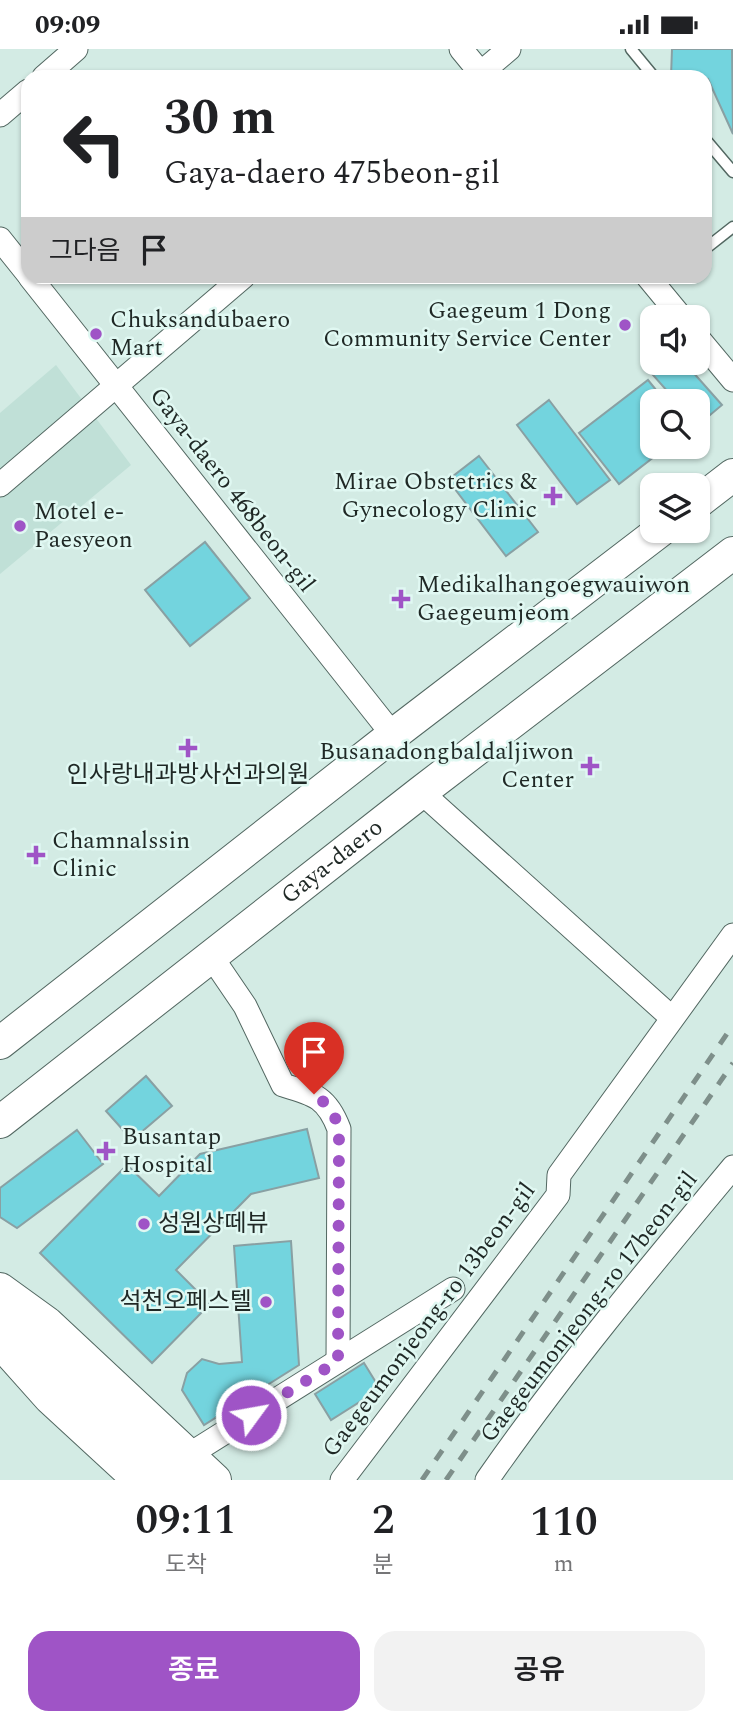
<!DOCTYPE html>
<html lang="ko">
<meta charset="utf-8">
<style>
body{margin:0;font-family:Spectral,"Noto Sans KR",serif;background:#f2f2f2;color:#202124;height:100vh;display:flex;flex-direction:column;font-size:26px;white-space:nowrap}
*{box-sizing:border-box;margin:0}
p{font-size:23px;color:#757577}
.icon{flex:none;width:38px;height:38px;fill:none;stroke:currentColor;stroke-width:2;stroke-linecap:round;stroke-linejoin:round}
.map{position:relative;height:1431px;overflow:hidden}
.details{display:flex;flex-direction:column;background:#fff;flex:1}
.details>*{flex:none}
.banner{position:absolute;left:21px;top:21px;width:691px;height:214px;border-radius:21px;box-shadow:0 2px 5px #0004;background:#fff;color:#202124;overflow:hidden}
.fabs{position:absolute;left:640px;top:256px;display:grid;gap:14px}
.fabs a{display:grid;place-items:center;width:70px;height:70px;border-radius:14px;background:#fff;box-shadow:0 2px 5px #0004;font-size:35px}
.pin{position:absolute;display:grid;place-items:center;width:60px;height:60px;color:#fff;margin:-72px -30px;border-radius:50% 50% 50% 0;rotate:-45deg;box-shadow:0 0 7px #0007}
.pin .icon{rotate:45deg}
.me{position:absolute;width:77px;margin:-38px;rotate:58deg;stroke-linejoin:round;filter:drop-shadow(0 0 5px #0008)}
.turn{display:flex;align-items:center;gap:24px;height:147px;padding:0 28px;font-size:32px}
.turn .icon{width:91px;height:91px;stroke-width:2.5}
.turn b{display:block;font-size:49px;line-height:60px}
.then{display:flex;align-items:center;height:66px;padding:0 28px;background:#0003;gap:14px;font-size:26px}
.eta{display:flex;justify-content:space-evenly;align-items:center;height:119px;text-align:center}
.eta b{font-size:42px;font-weight:600;line-height:49px}
.button{display:flex;gap:14px;margin-top:auto;padding:14px 28px}
.button a{flex:1;height:80px;border-radius:21px;background:#9f54c6;color:#fff;font-size:28px;font-weight:600;line-height:80px;text-align:center}
.button a+a{background:#f2f2f2;color:#202124}
.status{display:flex;justify-content:space-between;align-items:center;height:49px;padding:0 35px;background:#fff;direction:ltr}
.status svg{height:19px;fill:currentColor}
.map>svg:first-child{display:block}
.built{fill:#c0e0d7}
.building{fill:#73d4de;stroke:#89a0a3;stroke-width:2}
.lines{fill:none;stroke-linecap:round;stroke-linejoin:round}
.service-casing{stroke:#526761;stroke-width:13}
.minor-casing{stroke:#526761;stroke-width:25}
.secondary-casing{stroke:#526761;stroke-width:34}
.service{stroke:#fff;stroke-width:10}
.minor{stroke:#fff;stroke-width:23}
.secondary{stroke:#fff;stroke-width:32}
.rail{stroke:#7e8f8a;stroke-width:5;stroke-dasharray:12 12;stroke-linecap:butt}
.route{stroke:#9f54c6;stroke-width:12;stroke-dasharray:0 21.6}
.poi-dot{fill:#9f54c6;stroke:#e0f8f2;stroke-width:2.5}
.labels{text-anchor:middle;dominant-baseline:central;stroke-width:5;stroke-linejoin:round;paint-order:stroke}
.poi-label{font-size:24px;fill:#1f2825;stroke:#e0f8f2;text-anchor:start}
.street-label{font-size:24px;fill:#1f2825;stroke:#e0f8f2}
</style>
<div class="status"><b>09:09</b><svg viewBox="0 0 49 12"><path d="M0 12V9h3v3zM5 12V6h3v6zM10 12V3h3v9zM15 12V0h3v12zM26 1h20v11H26zM47 4h2v5h-2z"/></svg></div>
<div class="map">
<svg width="733" height="1431" viewBox="0 0 733 1431">
<rect width="100%" height="100%" fill="#d3ebe4"/>
<path class="built" d="M56 316 131 416 0 525V364Z"/>
<g class="building">
<path d="M672 0H732L733 85 708 30 705 31V28H671Z"/>
<path d="M653 311V313H684L722 356 698 376V352H676L645 317Z"/>
<path d="M648 331 665 352H653V397H668L619 435 579 384Z"/>
<path d="M549 351 610 431 577 455 517 376Z"/>
<path d="M479 407 538 483 506 507 448 431Z"/>
<path d="M205 493 250 549 190 597 145 541Z"/>
<path d="M146 1027 172 1057 132 1091 106 1062Z"/>
<path d="M307 1080 319 1129 251 1145 176 1221 210 1255 152 1314 40 1204 127 1116 159 1147 200 1105Z"/>
<path d="M77 1081 103 1115 17 1179 0 1168V1139Z"/>
<path d="M291 1192 299 1316 204 1376 182 1341 187 1324 202 1310 219 1315 242 1313 234 1197Z"/>
<path d="M364 1314 380 1340 331 1371 315 1345Z"/>
</g>
<g class="lines">
<defs>
<g id="service">
<path d="M631 0 654 28"/>
<path d="M705 90 733 123"/>
<path d="M705 200 733 178"/>
</g>
<g id="minor">
<path d="M461 0 484 28"/>
<path d="M44 28 76 0"/>
<path d="M476 28 509 0"/>
<path d="M0 66 28 42"/>
<path d="M0 190 28 225"/>
<path d="M30 228 393 686"/>
<path d="M648 228 681 268"/>
<path d="M698 289 733 331"/>
<path d="M0 436 243 228"/>
<path d="M421 743 671 968"/>
<path d="M211 907 245 957 283 1036C314 1045 327 1048 339 1080L338 1312"/>
<path d="M187 1407 453 1240"/>
<path d="M342 1431 558 1146 559 1126 733 886"/>
<path d="M487 1431C563 1322 648 1220 733 1118"/>
</g>
<g id="secondary">
<path d="M698 453 733 426"/>
<path d="M0 994 393 686 661 481"/>
<path id="s1" d="M0 1073 421 743 733 504"/>
<path d="M0 1240 47 1274 215 1431"/>
<path d="M0 1261 178 1431"/>
<path d="M0 1293 50 1349 139 1431"/>
</g>
</defs>
<use href="#service" class="service-casing"/>
<use href="#minor" class="minor-casing"/>
<use href="#secondary" class="secondary-casing"/>
<use href="#service" class="service"/>
<use href="#minor" class="minor"/>
<use href="#secondary" class="secondary"/>
<g class="rail">
<path d="M422 1431 733 976"/>
<path d="M446 1431 733 1014"/>
</g>
</g>
<g class="lines">
<path class="route" d="M251 1366 338 1312 339 1080 332 1060 314 1045"/>
</g>
<g class="poi-dot">
<circle cx="625" cy="276" r="7"/>
<circle cx="96" cy="285" r="7"/>
<path d="M549.5 436.5h7v7h7v7h-7v7h-7v-7h-7v-7h7z"/>
<circle cx="20" cy="477" r="7"/>
<path d="M397.5 539.5h7v7h7v7h-7v7h-7v-7h-7v-7h7z"/>
<path d="M184.5 688.5h7v7h7v7h-7v7h-7v-7h-7v-7h7z"/>
<path d="M586.5 706.5h7v7h7v7h-7v7h-7v-7h-7v-7h7z"/>
<path d="M32.5 795.5h7v7h7v7h-7v7h-7v-7h-7v-7h7z"/>
<path d="M102.5 1091.5h7v7h7v7h-7v7h-7v-7h-7v-7h7z"/>
<circle cx="144" cy="1175" r="7"/>
<circle cx="266" cy="1253" r="7"/>
</g>
<g class="labels">
<g class="poi-label">
<text x="611" y="262" text-anchor="end">Gaegeum 1 Dong<tspan x="611" dy="28">Community Service Center</tspan></text>
<text x="110" y="271">Chuksandubaero<tspan x="110" dy="28">Mart</tspan></text>
<text x="537" y="433" text-anchor="end">Mirae Obstetrics &amp;<tspan x="537" dy="28">Gynecology Clinic</tspan></text>
<text x="34" y="463">Motel e-<tspan x="34" dy="28">Paesyeon</tspan></text>
<text x="417" y="536">Medikalhangoegwauiwon<tspan x="417" dy="28">Gaegeumjeom</tspan></text>
<text x="574" y="703" text-anchor="end">Busanadongbaldaljiwon<tspan x="574" dy="28">Center</tspan></text>
<text x="188" y="726" text-anchor="middle">인사랑내과방사선과의원</text>
<text x="52" y="792">Chamnalssin<tspan x="52" dy="28">Clinic</tspan></text>
<text x="122" y="1088">Busantap<tspan x="122" dy="28">Hospital</tspan></text>
<text x="158" y="1175">성원상떼뷰</text>
<text x="252" y="1253" text-anchor="end">석천오페스텔</text>
</g>
<g class="street-label">
<text transform="translate(232 441) rotate(52)">Gaya-daero 468beon-gil</text>
<text stroke="none"><textPath href="#s1" startOffset="422">Gaya-daero</textPath></text>
<text transform="translate(589 1258) rotate(-52)">Gaegeumonjeong-ro 17beon-gil</text>
<text transform="translate(429 1271) rotate(-53)">Gaegeumonjeong-ro 13beon-gil</text>
</g>
</g>
</svg>
<div class="fabs">
<a><svg class="icon" aria-label="sound" viewBox="0 0 24 24"><path d="M4 9h4l5-4v14l-5-4H4zM17 9q2 3 0 6"/></svg></a>
<a><svg class="icon" aria-label="search" viewBox="0 0 24 24"><circle cx="10" cy="10" r="6"/><path d="M15 15l6 6"/></svg></a>
<a><svg class="icon" aria-label="layers" viewBox="0 0 24 24"><path d="M12 4l9 5-9 5-9-5zM3 14l9 5 9-5"/></svg></a>
</div>
<div class="pin" style="left:314px;top:1045px;background:#d93025"><svg class="icon" aria-label="arrive" viewBox="0 0 24 24"><path d="M6 21V4h12l-3 4 3 4H6"/></svg></div>
<svg class="me" style="left:251px;top:1366px" viewBox="-20 -20 40 40"><circle r="17" fill="#9f54c6" stroke="#fff" stroke-width="3"/><path d="M0-11L8 9 0 5-8 9z" fill="#fff"/></svg>
<div class="banner">
<div class="turn"><svg class="icon" aria-label="left" viewBox="0 0 24 24"><path d="M17 20v-9H6M10 6l-5 5 5 5"/></svg><div><b>30 m</b>Gaya-daero 475beon-gil</div></div>
<div class="then">그다음<svg class="icon" aria-label="arrive" viewBox="0 0 24 24"><path d="M6 21V4h12l-3 4 3 4H6"/></svg></div>
</div>
</div>
<section class="details">
<div class="eta">
<div><b>09:11</b><p>도착</p></div>
<div><b>2</b><p>분</p></div>
<div><b>110</b><p>m</p></div>
</div>
<div class="button"><a>종료</a><a>공유</a></div>
</section>
